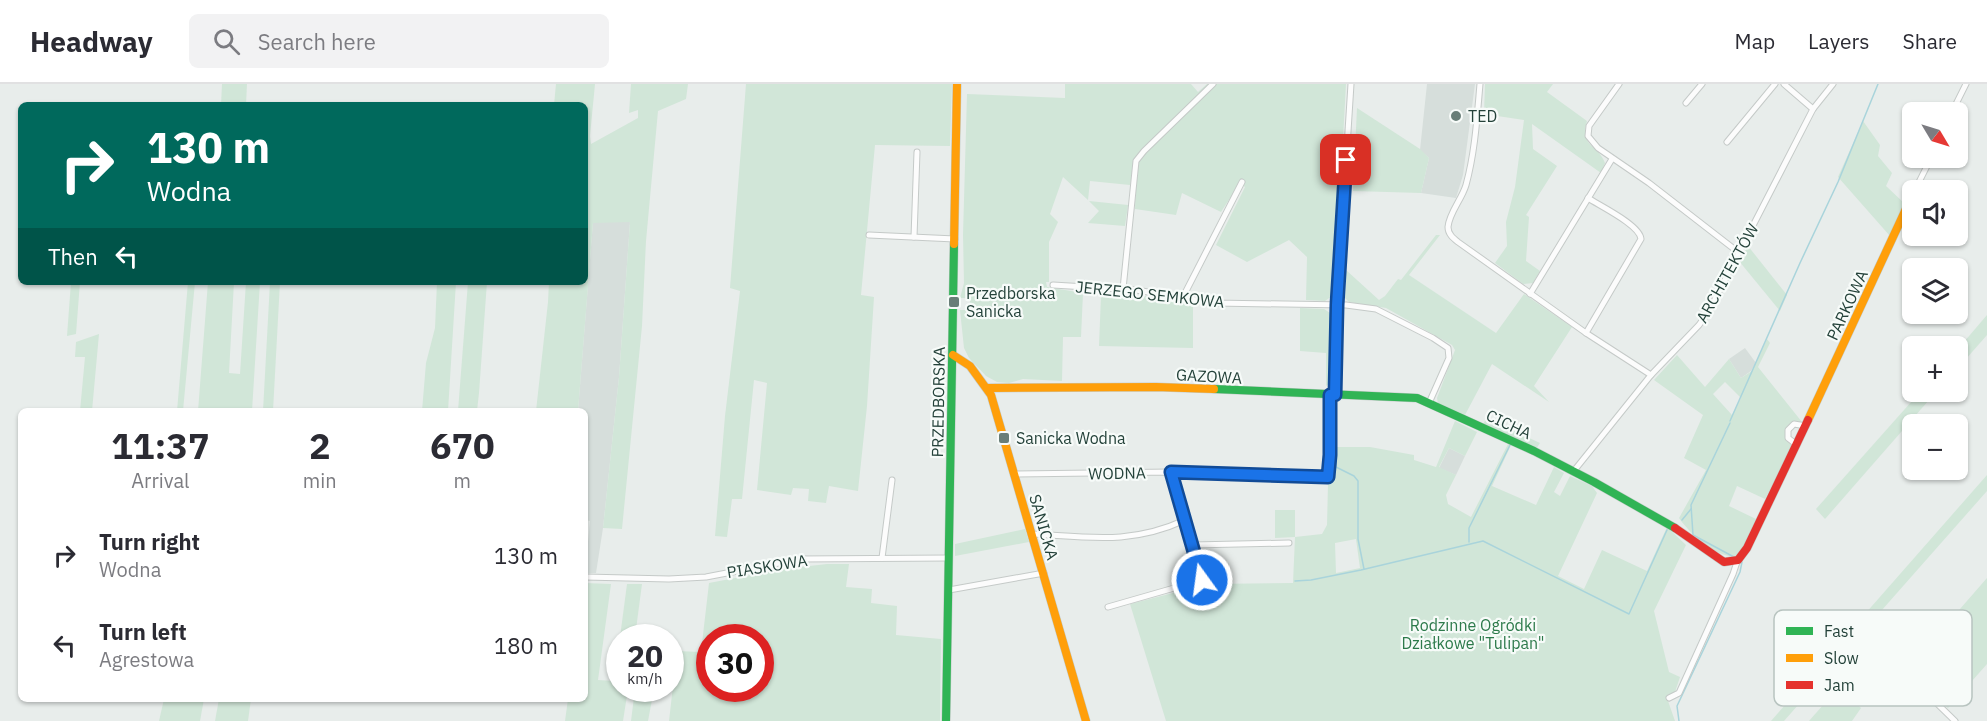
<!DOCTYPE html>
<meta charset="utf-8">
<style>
body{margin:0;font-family:"IBM Plex Sans",sans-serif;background:#f2f2f3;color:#2b2b33;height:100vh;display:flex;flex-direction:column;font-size:22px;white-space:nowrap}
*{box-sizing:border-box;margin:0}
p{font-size:20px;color:#7c7c81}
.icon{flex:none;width:33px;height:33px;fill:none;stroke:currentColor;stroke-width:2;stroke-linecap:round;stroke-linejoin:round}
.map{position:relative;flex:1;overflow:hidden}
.side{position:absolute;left:18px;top:324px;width:570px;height:294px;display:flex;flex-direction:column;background:#fff;border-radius:9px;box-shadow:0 2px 4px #0004}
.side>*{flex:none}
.hud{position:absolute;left:18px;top:18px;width:570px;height:183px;border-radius:9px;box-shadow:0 2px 4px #0004;background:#00695c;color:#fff;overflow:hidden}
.needle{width:39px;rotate:128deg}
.buttons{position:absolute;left:1902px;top:18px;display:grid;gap:12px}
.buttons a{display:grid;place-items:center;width:66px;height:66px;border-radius:9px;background:#fff;box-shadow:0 2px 4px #0004;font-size:30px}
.speed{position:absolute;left:606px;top:540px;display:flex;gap:12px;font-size:30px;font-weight:700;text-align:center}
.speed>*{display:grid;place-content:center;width:78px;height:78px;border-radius:50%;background:#fff;box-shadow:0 2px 4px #0004;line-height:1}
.speed small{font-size:15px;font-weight:400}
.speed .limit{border:9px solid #d22;background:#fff;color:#111}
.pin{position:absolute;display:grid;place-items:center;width:51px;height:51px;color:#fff;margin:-26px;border-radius:12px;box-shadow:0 3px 9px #0006}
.me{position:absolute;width:66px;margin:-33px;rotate:346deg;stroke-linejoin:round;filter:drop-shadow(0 0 4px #0008)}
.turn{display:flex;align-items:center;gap:21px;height:126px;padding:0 30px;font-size:27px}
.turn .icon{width:78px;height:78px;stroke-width:2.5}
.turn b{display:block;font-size:42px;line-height:51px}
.then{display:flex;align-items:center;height:57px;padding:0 30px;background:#0003;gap:12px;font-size:22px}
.eta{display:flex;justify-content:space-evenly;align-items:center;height:102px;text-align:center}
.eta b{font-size:36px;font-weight:700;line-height:42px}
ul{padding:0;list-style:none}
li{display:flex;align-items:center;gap:18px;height:90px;padding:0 30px}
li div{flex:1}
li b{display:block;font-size:22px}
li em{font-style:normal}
header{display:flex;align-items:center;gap:36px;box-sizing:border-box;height:84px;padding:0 30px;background:#fff;border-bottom:2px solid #e1e1e2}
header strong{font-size:28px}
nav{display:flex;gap:33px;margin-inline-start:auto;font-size:21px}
.search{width:420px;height:54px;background:#f2f2f3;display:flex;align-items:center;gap:15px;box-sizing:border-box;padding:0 21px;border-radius:9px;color:#7c7c81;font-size:22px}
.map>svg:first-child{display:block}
.built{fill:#d6dedb}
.green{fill:#d1e6d8;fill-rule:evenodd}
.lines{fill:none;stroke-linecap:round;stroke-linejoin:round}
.stream{stroke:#a9d4db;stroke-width:1.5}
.street-casing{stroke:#c5cac8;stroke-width:7}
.fast-casing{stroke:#c3cbc8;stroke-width:9}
.slow-casing{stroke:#c3cbc8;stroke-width:9}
.jam-casing{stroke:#c3cbc8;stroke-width:9}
.street{stroke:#fcfcfc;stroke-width:5}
.fast{stroke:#30b455;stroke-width:8}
.slow{stroke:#ff9f0a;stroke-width:8}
.jam{stroke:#e5322d;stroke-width:8}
.route-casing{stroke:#114b97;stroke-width:15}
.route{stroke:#1a73e8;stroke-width:10}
.poi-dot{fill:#697e78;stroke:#f7fbf9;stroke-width:2}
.labels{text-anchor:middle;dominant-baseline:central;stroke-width:4.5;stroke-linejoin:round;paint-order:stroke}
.poi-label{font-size:16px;fill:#24423a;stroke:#f7fbf9;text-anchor:start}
.street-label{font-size:16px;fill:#24423a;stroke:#f7fbf9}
.park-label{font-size:16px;fill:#2d7a4b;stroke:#f7fbf9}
.key{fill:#f7fbf9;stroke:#b8c4c0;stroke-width:1.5}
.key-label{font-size:16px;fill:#24423a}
</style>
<header>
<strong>Headway</strong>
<div class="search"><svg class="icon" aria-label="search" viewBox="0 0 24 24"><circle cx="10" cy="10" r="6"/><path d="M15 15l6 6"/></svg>Search here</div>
<nav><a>Map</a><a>Layers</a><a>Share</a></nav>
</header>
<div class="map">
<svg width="1987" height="637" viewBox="0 0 1987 637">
<rect width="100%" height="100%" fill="#e8edeb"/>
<g class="built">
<path d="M1427 0H1475L1463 91 1456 114 1421 109 1429 74 1420 66Z"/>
<path d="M593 138H630L619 293 603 444 596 489H585L590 437 585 436V327H578Z"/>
<path d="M1745 264 1756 279 1751 287 1741 294 1729 275Z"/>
<path d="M1449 364 1465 372 1456 391 1439 384Z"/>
</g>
<g class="green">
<path d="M222 0H247L246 21H221Z"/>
<path d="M556 0H595L590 52 591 60 638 34V26L629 29 631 0H688L686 15 658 27 646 157 642 242 622 445 603 444 619 293 630 138 593 139 578 327H536L548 218 549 198H585V21H554Z"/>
<path d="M746 0H952L950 62 875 61 861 211 874 213 867 322 858 407 829 402 826 419 808 417 809 405 793 404 791 411 757 406 767 299 754 296 742 415H732L727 453 715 452 725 332 740 207 730 204Z"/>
<path d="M1065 0H1191L1198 8 1207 0H1346L1336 185 1332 212 1325 217 1306 216 1307 173 1289 156 1247 178 1216 161 1245 103 1240 99 1221 128 1182 109 1176 131 1135 125 1136 90H1132L1130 101 1090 97 1088 116 1063 93 1050 130 1058 138 1049 158V198H1046L1047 203 1083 209 1081 253H1063L1062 297 1023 295 1009 299 997 298 986 292 969 274 964 264 960 226H970V214H960L964 199 963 151 967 10 1065 14Z"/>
<path d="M1485 0H1553L1547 8 1587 37C1579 63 1598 60 1605 79L1601 89 1532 40 1533 65 1557 82 1526 131 1529 133 1526 177 1540 187 1533 199 1523 200 1495 179 1507 162 1506 138 1515 103 1524 36 1484 30Z"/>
<path d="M1357 24 1420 65 1429 74 1421 109 1353 107Z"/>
<path d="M1863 37 1880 61 1878 72 1892 89 1886 102 1905 120 1890 152 1838 93Z"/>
<path d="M1089 117 1128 121 1125 142 1088 139 1099 127Z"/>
<path d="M1436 151H1440L1409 191 1496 249 1524 210 1572 243 1534 302 1549 318 1492 280 1465 331 1438 320 1437 314 1455 266 1452 261 1386 224 1349 218 1345 214 1346 186 1379 216 1385 212 1398 195 1401 196Z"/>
<path d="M1748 162 1787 211 1780 227 1739 177Z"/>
<path d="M71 198H80L76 250 67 252Z"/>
<path d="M188 198H195L183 327H177Z"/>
<path d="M208 198H234L229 289 240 290 246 198H260L252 327H198Z"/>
<path d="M270 198H280L273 327H263Z"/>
<path d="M437 198H456L448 327H422L426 279 435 244Z"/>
<path d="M468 198H487L479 309 477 327H458Z"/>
<path d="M1101 211C1134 211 1161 211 1193 221V264L1099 262Z"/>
<path d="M1300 224 1324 225 1333 231 1334 240 1332 298 1326 302V269L1300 267Z"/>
<path d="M1987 231V251L1958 284V265Z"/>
<path d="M99 250 92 327H80L85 273H75L76 258Z"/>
<path d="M1767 255 1770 259 1758 283 1802 338 1792 339 1786 355 1793 363 1765 415 1737 402 1729 422 1756 435 1743 464 1735 473C1713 471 1692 452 1679 434L1706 386 1684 374 1703 331 1654 296 1677 271 1705 303 1729 275 1741 294 1752 287ZM1725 298 1741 314 1732 331 1713 310Z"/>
<path d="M1920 308H1936L1825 435 1816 425Z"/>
<path d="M1487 334 1540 359 1536 365 1483 340Z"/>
<path d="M1455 337 1477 348 1465 372 1449 364 1439 383 1456 391 1446 411 1448 420 1471 433 1508 360 1511 361 1492 402 1536 421 1554 383 1564 389 1554 408 1560 412 1570 392 1592 402 1597 409 1558 492 1584 505 1602 466 1647 487 1667 443 1686 461 1654 527 1669 588 1680 593 1675 608 1668 617 1675 637H1166L1130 520 1208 500 1293 499 1295 453 1275 454V426H1295V453L1322 450 1327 441 1328 400 1326 397 1331 394 1335 363H1370L1414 371V376L1436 383ZM1356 455 1360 484 1336 489 1335 459Z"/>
<path d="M1987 391V407L1784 637H1771Z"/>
<path d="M1025 445 1029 458 955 472V460Z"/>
<path d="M827 480H849L846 503 872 505 871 519 897 522 896 551 941 555 940 637H669L677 567 701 568 709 499 783 485ZM710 554H760V604H710Z"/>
<path d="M1987 494V580L1948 624 1935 612 1967 575 1953 562 1920 598 1906 587Z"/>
<path d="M585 499 611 500 598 596 614 597 619 556 620 604 628 605 623 637H565L568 615H585Z"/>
<path d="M627 500H642L635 553H620Z"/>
<path d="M1838 604 1861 624 1852 637H1809Z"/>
<path d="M635 605H654L648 637H631Z"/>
<path d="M164 615H204L200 637H159Z"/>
<path d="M219 615H251L248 637H215Z"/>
</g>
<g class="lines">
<g class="stream">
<path d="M1336 320V383L1354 392 1358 397V455L1364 485"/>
<path d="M1730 337 1800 179 1838 98 1878 0"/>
<path d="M1730 339 1691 421 1693 451 1734 473"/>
<path d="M1682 436 1691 425"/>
<path d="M1469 458V444L1510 361"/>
<path d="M1295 497 1311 496 1361 486 1483 457 1629 530 1667 446"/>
<path d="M1679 637 1677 622 1740 488 1742 478"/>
</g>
<defs>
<g id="street">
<path d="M1480 0C1477 34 1475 68 1466 101 1462 115 1449 129 1448 143 1448 150 1453 154 1458 158L1586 249 1651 291"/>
<path d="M1619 0 1589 42 1588 52 1598 64 1649 99 1738 168"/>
<path d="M1784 0 1813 25"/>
<path d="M1686 19 1702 0"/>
<path d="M1952 28 1966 0"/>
<path d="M1727 58 1775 0"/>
<path d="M1915 106 1931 74"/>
<path d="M869 151 955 155"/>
<path d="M914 153 917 68"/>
<path d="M1053 201 1136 206 1214 219 1346 221 1376 225 1433 254 1448 264 1449 274 1429 319"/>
<path d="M1123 205 1136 77 1144 67 1213 0"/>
<path d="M1530 210 1612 75"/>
<path d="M1183 213 1242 98"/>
<path d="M1586 249 1641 155C1640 141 1600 122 1588 114"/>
<path d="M1335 311 1337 221 1351 0"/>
<path d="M1797 361 1788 354V346L1794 340 1806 342"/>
<path d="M1573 388 1651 291 1699 241 1709 227 1813 25 1833 0"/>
<path d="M1015 390 1171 388 1328 393 1330 371V311"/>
<path d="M1032 450C1089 453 1131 461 1185 436"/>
<path d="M1193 461 1289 459"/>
<path d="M882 474 892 396"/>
<path d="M585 493 669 495 706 493 800 475 949 474"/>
<path d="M949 506 1044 489"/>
<path d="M1108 523 1202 496 1171 388"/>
<path d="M1880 564 1955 637"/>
<path d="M1669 614 1679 609 1733 490 1737 478"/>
</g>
<g id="fast">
<path d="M1214 305 1417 314 1534 367 1594 398 1675 444"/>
<path d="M946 637 954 160"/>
</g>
<g id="slow">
<path d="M954 160 957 0"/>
<path d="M953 271 970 282 991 311 1086 637"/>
<path d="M987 304 1156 303 1214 305"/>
<path d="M1808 336 1912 112"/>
</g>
<path id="jam" d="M1675 444 1724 478 1738 476 1747 464 1808 336"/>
</defs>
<use href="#street" class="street-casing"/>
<use href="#fast" class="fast-casing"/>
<use href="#slow" class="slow-casing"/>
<use href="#jam" class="jam-casing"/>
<use href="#street" class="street"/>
<use href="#fast" class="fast"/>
<use href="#slow" class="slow"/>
<use href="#jam" class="jam"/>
</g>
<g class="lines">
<defs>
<path id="route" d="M1202 496 1171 388 1328 393 1330 371V311H1335L1337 221 1346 76"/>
</defs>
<use href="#route" class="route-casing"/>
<use href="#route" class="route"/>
</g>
<g class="poi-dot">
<circle cx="1456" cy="32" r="6"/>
<rect x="948" y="212" width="12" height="12" rx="3"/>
<rect x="998" y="348" width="12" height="12" rx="3"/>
</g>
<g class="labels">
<g class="poi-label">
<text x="1468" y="32">TED</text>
<text x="966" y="209">Przedborska<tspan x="966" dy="18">Sanicka</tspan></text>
<text x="1016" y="354">Sanicka Wodna</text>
</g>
<g class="street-label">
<text transform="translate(1727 189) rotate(-61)">ARCHITEKTÓW</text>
<text transform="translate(1150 210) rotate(6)">JERZEGO SEMKOWA</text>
<text transform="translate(1847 221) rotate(-65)">PARKOWA</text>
<text transform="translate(1209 292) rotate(3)">GAZOWA</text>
<text transform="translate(938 318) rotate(-89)">PRZEDBORSKA</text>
<text transform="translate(1509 340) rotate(25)">CICHA</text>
<text transform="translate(1117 389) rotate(-1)">WODNA</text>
<text transform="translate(1044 443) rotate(74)">SANICKA</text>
<text transform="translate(767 482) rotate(-9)">PIASKOWA</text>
</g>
<g class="park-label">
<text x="1473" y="541">Rodzinne Ogródki<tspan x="1473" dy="18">Działkowe "Tulipan"</tspan></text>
</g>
</g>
<rect x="1774" y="526" width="198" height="96" rx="9" class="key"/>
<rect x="1786" y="543" width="27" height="8" fill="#30b455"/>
<rect x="1786" y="570" width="27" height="8" fill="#ff9f0a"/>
<rect x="1786" y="597" width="27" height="8" fill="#e5322d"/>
<g class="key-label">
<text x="1824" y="553">Fast</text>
<text x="1824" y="580">Slow</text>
<text x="1824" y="607">Jam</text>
</g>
</svg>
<div class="buttons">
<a><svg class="needle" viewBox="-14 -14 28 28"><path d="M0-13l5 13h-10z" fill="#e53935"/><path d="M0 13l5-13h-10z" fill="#7c7c81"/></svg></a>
<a><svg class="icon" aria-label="sound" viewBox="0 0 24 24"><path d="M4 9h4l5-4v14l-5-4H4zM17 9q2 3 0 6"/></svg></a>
<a><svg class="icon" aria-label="layers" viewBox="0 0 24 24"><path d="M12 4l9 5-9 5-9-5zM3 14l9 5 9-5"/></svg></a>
<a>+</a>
<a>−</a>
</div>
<div class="speed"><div>20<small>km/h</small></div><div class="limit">30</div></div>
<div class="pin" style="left:1346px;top:76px;background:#d93025"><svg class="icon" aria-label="arrive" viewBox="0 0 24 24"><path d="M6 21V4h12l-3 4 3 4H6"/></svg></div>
<svg class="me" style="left:1202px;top:496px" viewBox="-20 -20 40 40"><circle r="17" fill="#1a73e8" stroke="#fff" stroke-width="3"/><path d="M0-11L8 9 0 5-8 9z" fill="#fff"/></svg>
<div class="hud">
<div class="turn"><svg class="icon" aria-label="right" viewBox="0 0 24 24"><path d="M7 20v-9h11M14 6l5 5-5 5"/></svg><div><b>130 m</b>Wodna</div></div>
<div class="then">Then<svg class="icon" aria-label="left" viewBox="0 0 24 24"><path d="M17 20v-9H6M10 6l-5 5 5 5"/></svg></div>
</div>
<section class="side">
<div class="eta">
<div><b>11:37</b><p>Arrival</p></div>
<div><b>2</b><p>min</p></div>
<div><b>670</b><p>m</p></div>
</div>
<ul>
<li><svg class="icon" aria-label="right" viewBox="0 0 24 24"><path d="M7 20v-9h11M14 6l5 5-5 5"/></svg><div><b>Turn right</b><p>Wodna</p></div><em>130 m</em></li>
<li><svg class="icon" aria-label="left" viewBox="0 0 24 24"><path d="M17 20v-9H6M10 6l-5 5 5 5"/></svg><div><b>Turn left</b><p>Agrestowa</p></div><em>180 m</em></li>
</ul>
</section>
</div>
